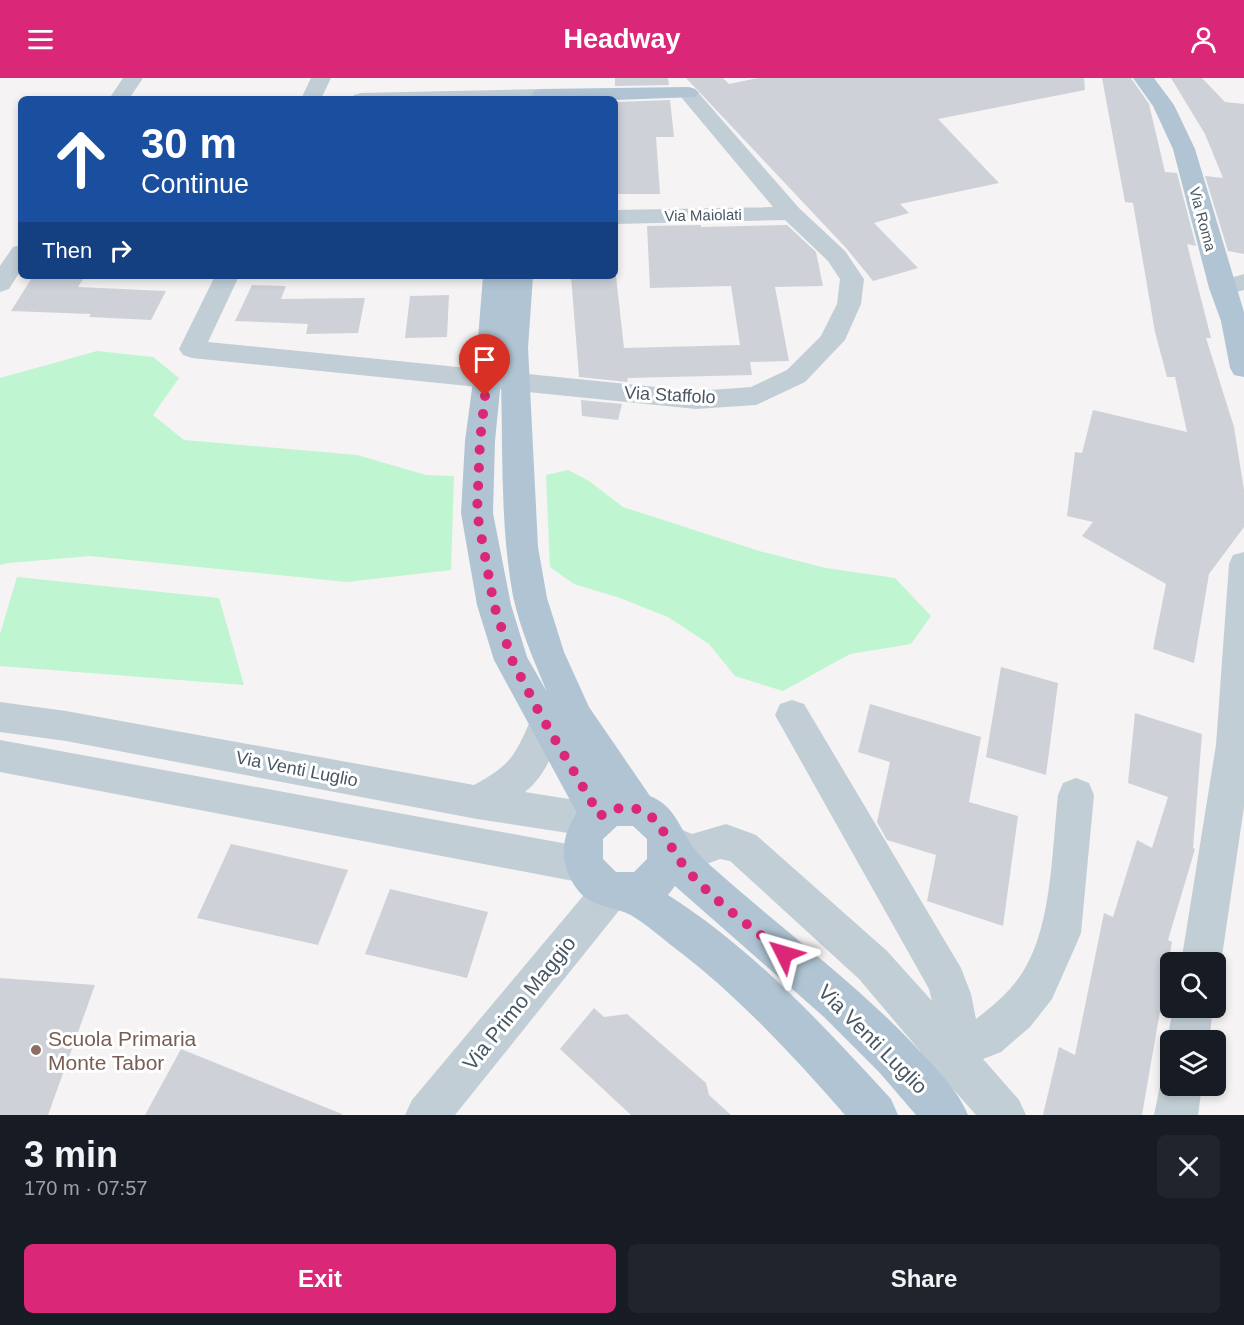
<!DOCTYPE html>
<meta charset="utf-8">
<style>
body{margin:0;font-family:Arial,sans-serif;background:#20242c;color:#f1f3f6;height:100vh;display:flex;flex-direction:column;font-size:22px;white-space:nowrap}
*{box-sizing:border-box;margin:0}
p{font-size:20px;color:#9ea1a6}
.icon{flex:none;width:33px;height:33px;fill:none;stroke:currentColor;stroke-width:2;stroke-linecap:round;stroke-linejoin:round}
.map{position:relative;height:1037px;overflow:hidden}
.sheet{display:flex;flex-direction:column;background:#171b24;flex:1}
.sheet>*{flex:none}
.top-card{position:absolute;left:18px;top:18px;width:600px;height:183px;border-radius:9px;box-shadow:0 3px 9px #0003;background:#1a4fa0;color:#fff;overflow:hidden}
.controls{position:absolute;left:1160px;top:874px;display:grid;gap:12px}
.controls a{display:grid;place-items:center;width:66px;height:66px;border-radius:9px;background:#171b24;box-shadow:0 3px 9px #0003;font-size:30px}
.pin{position:absolute;display:grid;place-items:center;width:51px;height:51px;color:#fff;margin:-62px -26px;border-radius:50% 50% 50% 0;rotate:-45deg;box-shadow:0 0 6px #0007}
.pin .icon{rotate:45deg}
.me{position:absolute;width:66px;margin:-33px;rotate:310deg;stroke-linejoin:round;filter:drop-shadow(0 0 4px #0008)}
.turn{display:flex;align-items:center;gap:21px;height:126px;padding:0 24px;font-size:27px}
.turn .icon{width:78px;height:78px;stroke-width:2.5}
.turn b{display:block;font-size:42px;line-height:51px}
.then{display:flex;align-items:center;height:57px;padding:0 24px;background:#0003;gap:12px;font-size:22px}
.round{display:grid;place-items:center;flex:none;width:63px;height:63px;border-radius:9px;background:#20242c}
.headline{display:flex;align-items:center;justify-content:space-between;height:102px;padding:0 24px}
h1{font-size:36px;font-weight:800;line-height:45px}
.primary-button{display:flex;gap:12px;margin-top:auto;padding:12px 24px}
.primary-button a{flex:1;height:69px;border-radius:9px;background:#db2777;color:#fff;font-size:24px;font-weight:800;line-height:69px;text-align:center}
.primary-button a+a{background:#20242c;color:#f1f3f6}
header{display:flex;justify-content:space-between;align-items:center;height:78px;padding:0 24px;background:#db2777;color:#fff;font-size:27px;font-weight:800}
.map>svg:first-child{display:block}
.green{fill:#bff5d1}
.building{fill:#ced2d8}
.lines{fill:none;stroke-linecap:round;stroke-linejoin:round}
.minor{fill:#c2ced5;fill-rule:evenodd}
.major{fill:#b0c4d3;fill-rule:evenodd}
.route{stroke:#db2777;stroke-width:10;stroke-dasharray:0 18}
.education-dot{fill:#8d6e63;stroke:#fff;stroke-width:2}
.labels{text-anchor:middle;dominant-baseline:central;stroke-width:6;stroke-linejoin:round;paint-order:stroke}
.far-street-label{font-size:15px;fill:#485763;stroke:#fff}
.street-label{font-size:18px;fill:#485763;stroke:#fff}
.near-street-label{font-size:21px;fill:#485763;stroke:#fff}
.near-education-label{font-size:21px;fill:#785e54;stroke:#fff;text-anchor:start}
</style>
<header><svg class="icon" aria-label="menu" viewBox="0 0 24 24"><path d="M4 6h16M4 12h16M4 18h16"/></svg>Headway<svg class="icon" aria-label="person" viewBox="0 0 24 24"><circle cx="12" cy="8" r="4"/><path d="M4 21q1-7 8-7t8 7"/></svg></header>
<div class="map">
<svg width="1244" height="1037" viewBox="0 0 1244 1037">
<rect width="100%" height="100%" fill="#f5f3f3"/>
<g class="green">
<path d="M97 273 153 279 179 300 153 337 184 362 357 377 426 397 454 398 451 492 347 504 90 478 9 485 0 487V300Z"/>
<path d="M568 392 589 403 623 429 759 473 826 490 895 500 931 538 911 566 850 576 783 613 735 598 709 566 668 539 620 520 574 506 550 489 546 397Z"/>
<path d="M17 499 219 520 244 607 0 588V556Z"/>
</g>
<g class="building">
<path d="M615 0H668L669 7 615 8Z"/>
<path d="M686 0H723L729 6 758 0H1084L1085 12 938 41 999 105 900 126 909 135 874 145 918 190 873 203 847 171Z"/>
<path d="M1102 0H1131L1149 26 1165 94 1177 95 1196 168 1187 166 1211 260H1206L1234 349 1244 412V449L1209 496 1194 585 1153 571 1166 506 1082 458 1093 444 1067 438 1075 374 1082 375 1093 332 1187 354 1175 299H1167L1155 254 1133 125 1125 124Z"/>
<path d="M1171 0H1202L1225 24 1244 26V176L1228 173 1205 98 1223 100 1205 56Z"/>
<path d="M670 22 674 59H656L660 116H615V24Z"/>
<path d="M701 147V149L787 147 816 174 823 208 775 209 789 283 750 284 752 297 628 300 627 304 579 299 571 198H616L624 270 740 267 731 208 650 210 647 148Z"/>
<path d="M33 198H85L78 209 166 213 151 242 89 239 91 236 11 233Z"/>
<path d="M252 207 286 208 281 221 365 220 358 255 306 256 308 246 235 243Z"/>
<path d="M449 217 447 259 405 260 410 218Z"/>
<path d="M581 322 622 326 618 342 582 338Z"/>
<path d="M1001 589 1058 605 1046 697 986 679Z"/>
<path d="M870 626 981 659 969 724 1018 738 1003 848 927 823 936 777 887 762 877 744 890 684 858 674Z"/>
<path d="M1135 635 1202 656 1193 770 1195 771 1168 862 1172 864 1142 1037H1043L1059 969 1075 977 1104 835 1113 839 1137 762 1152 770 1168 719 1128 705Z"/>
<path d="M231 766 348 792 318 867 197 840Z"/>
<path d="M390 811 488 834 467 900 365 876Z"/>
<path d="M0 900 95 907 48 1037H0Z"/>
<path d="M594 930 604 939 627 936 706 1005 709 1017 731 1037H631L560 971Z"/>
<path d="M181 971 342 1036V1037H145Z"/>
</g>
<g class="lines">
<g class="minor">
<path d="M123 0H143L129 21H109Z"/>
<path d="M311 0H331L321 21H301Z"/>
<path d="M688 9 695 11 799 130 845 173 864 201 861 226 845 262 805 304 756 327 696 331 192 280 183 277 179 271 215 198H239L208 264 696 313 751 309 787 292 821 258 837 226 840 201 828 183 785 142 615 146V132L773 129 681 19 678 15 681 11Z"/>
<path d="M541 11 548 13 551 17 548 21H351L354 17 361 15Z"/>
<path d="M21 167V192L9 211 0 214V188L13 169Z"/>
<path d="M1244 196V212L1222 218 1213 215 1210 210 1213 205Z"/>
<path d="M1244 474V729L1221 885 1215 899V885H1181L1216 667 1229 486 1233 477Z"/>
<path d="M792 622 804 626 961 890 971 916 976 941C994 927 1012 912 1024 892 1052 846 1052 771 1058 717L1063 705 1076 700 1089 705 1094 717 1081 855 1075 869 1052 921 1030 949 1001 974 983 981 1019 1022 1026 1037H976L946 1003 936 1007 921 1001 915 986 920 973 859 901 730 783 720 781 691 792 655 776 649 764 655 752 668 746 692 756 726 746 756 757 887 873 932 923 929 911 775 637 780 626Z"/>
<path d="M0 624 66 633 474 707C516 684 515 675 534 635L546 631 558 635 563 646C555 672 546 697 525 714L594 725 607 730 612 742 607 754 594 759 477 741 66 663 0 654Z"/>
<path d="M0 662 584 769 597 774 603 787 597 800 584 805 0 694Z"/>
<path d="M612 793 625 799 631 812 625 825 455 1037H405L412 1022 599 799Z"/>
<path d="M1173 930H1213L1209 963H1170V970L1167 963Z"/>
<path d="M1170 991V1008H1202L1198 1037H1154L1160 1008 1166 993Z"/>
</g>
<g class="major">
<path d="M1133 0H1154L1174 27 1195 71 1244 234V299L1234 297 1230 290 1221 243 1209 210 1173 71 1153 28Z"/>
<path d="M688 9 695 11 699 15 695 19 615 22 529 21 534 13 541 11Z"/>
<path d="M483 198H533L528 270 538 469 547 520 564 574 589 629 650 718C675 728 679 749 693 769 698 776 705 783 711 788 779 849 853 902 916 969 935 990 957 1010 968 1037H916L879 994 824 939 675 808 668 817C753 871 823 947 891 1021L898 1037H845C794 979 741 921 680 874 666 864 639 839 624 834 607 828 588 827 577 811 559 786 560 759 577 735L494 582 477 527 461 435 465 363 477 273ZM501 302C503 374 500 448 513 518 520 551 534 583 547 614L527 579 511 527 493 435 495 363ZM617 748H633L647 761V781L634 794H616L603 781V761Z"/>
</g>
</g>
<g class="lines">
<path class="route" d="M485 318 480 363 477 435 494 527 512 582 540 636 600 738C610 731 627 727 639 732 664 741 666 765 681 784 708 820 750 847 784 876"/>
</g>
<circle class="education-dot" cx="36" cy="972" r="6"/>
<g class="labels">
<g class="far-street-label">
<text transform="translate(703 137) rotate(-1)">Via Maiolati</text>
<text transform="translate(1203 141) rotate(75)">Via Roma</text>
</g>
<g class="street-label">
<text transform="translate(670 317) rotate(3)">Via Staffolo</text>
<text transform="translate(297 691) rotate(11)">Via Venti Luglio</text>
</g>
<g class="near-street-label">
<text transform="translate(519 925) rotate(-51)">Via Primo Maggio</text>
<text transform="translate(873 961) rotate(45)">Via Venti Luglio</text>
</g>
<g class="near-education-label">
<text x="48" y="960">Scuola Primaria<tspan x="48" dy="24">Monte Tabor</tspan></text>
</g>
</g>
</svg>
<div class="controls">
<a><svg class="icon" aria-label="search" viewBox="0 0 24 24"><circle cx="10" cy="10" r="6"/><path d="M15 15l6 6"/></svg></a>
<a><svg class="icon" aria-label="layers" viewBox="0 0 24 24"><path d="M12 4l9 5-9 5-9-5zM3 14l9 5 9-5"/></svg></a>
</div>
<div class="pin" style="left:485px;top:318px;background:#d93025"><svg class="icon" aria-label="arrive" viewBox="0 0 24 24"><path d="M6 21V4h12l-3 4 3 4H6"/></svg></div>
<svg class="me" style="left:784px;top:876px" viewBox="-20 -20 40 40"><path d="M0-17L14 15 0 8-14 15z" fill="#db2777" stroke="#fff" stroke-width="4"/></svg>
<div class="top-card">
<div class="turn"><svg class="icon" aria-label="ahead" viewBox="0 0 24 24"><path d="M12 20V5M6 11l6-6 6 6"/></svg><div><b>30 m</b>Continue</div></div>
<div class="then">Then<svg class="icon" aria-label="right" viewBox="0 0 24 24"><path d="M7 20v-9h11M14 6l5 5-5 5"/></svg></div>
</div>
</div>
<section class="sheet">
<div class="headline"><div><h1>3 min</h1><p>170 m · 07:57</p></div><a class="round"><svg class="icon" aria-label="close" viewBox="0 0 24 24"><path d="M6 6l12 12M18 6L6 18"/></svg></a></div>
<div class="primary-button"><a>Exit</a><a>Share</a></div>
</section>
